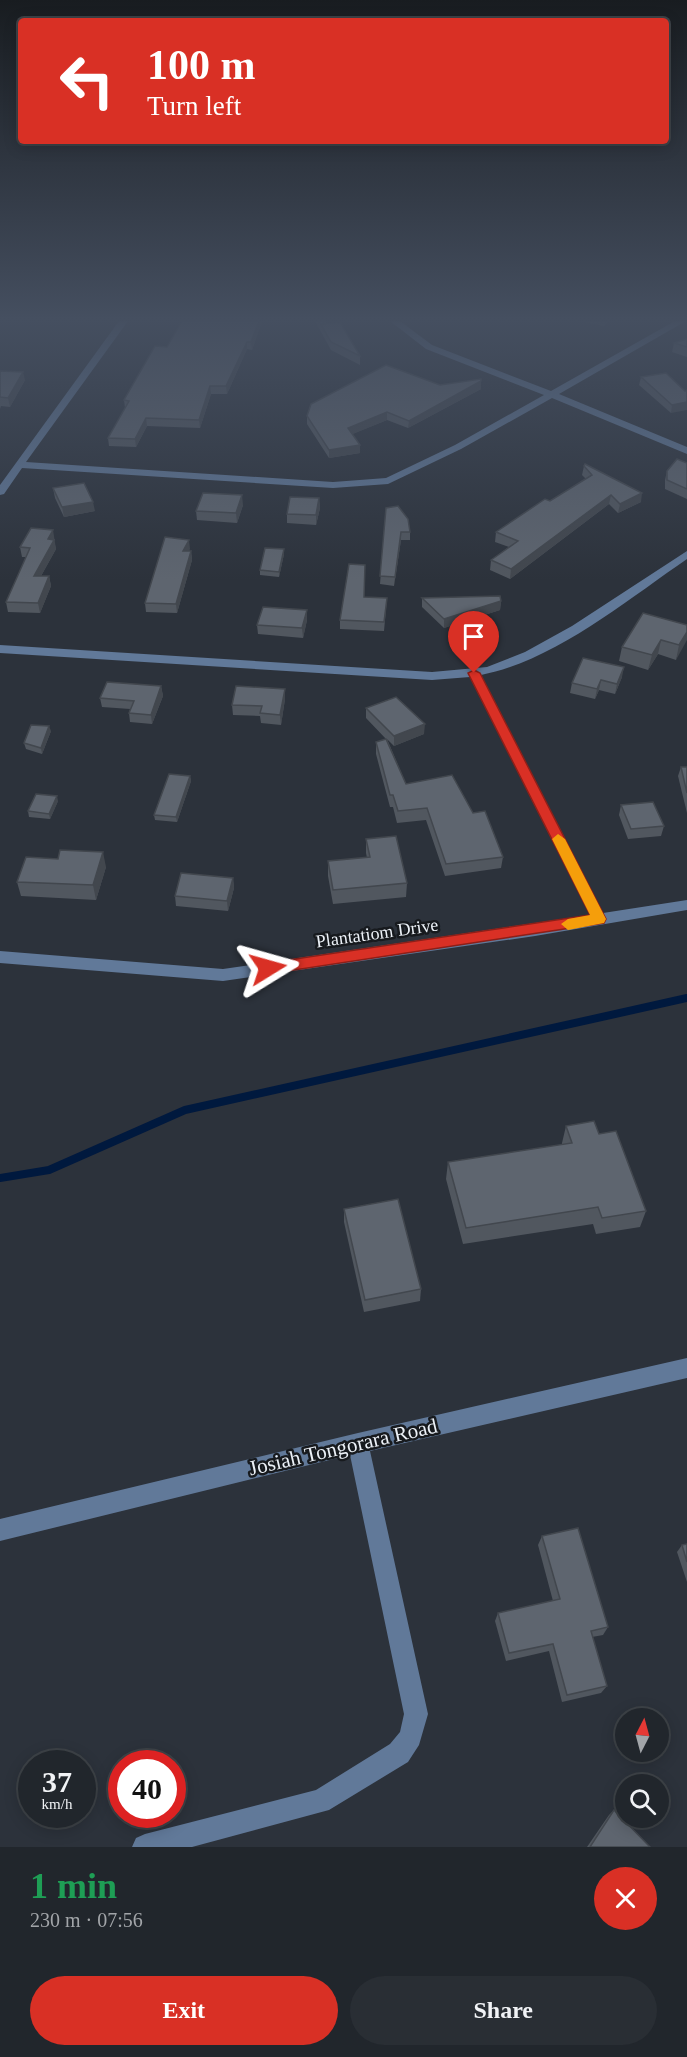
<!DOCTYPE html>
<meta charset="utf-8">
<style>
body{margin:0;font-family:Georgia,serif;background:#292e34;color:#f1f3f6;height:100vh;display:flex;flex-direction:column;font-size:22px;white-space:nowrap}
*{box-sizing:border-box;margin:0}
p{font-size:20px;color:#a2a5a9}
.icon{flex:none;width:33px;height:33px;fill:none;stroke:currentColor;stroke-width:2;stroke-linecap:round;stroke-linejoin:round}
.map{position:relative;height:1847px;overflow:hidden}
.panel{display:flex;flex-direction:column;background:#21262c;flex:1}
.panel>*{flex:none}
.top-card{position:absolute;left:18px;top:18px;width:651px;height:126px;border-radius:6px;box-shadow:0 3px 15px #0003,0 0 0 2px #3e4348;background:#d93025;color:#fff;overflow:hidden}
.needle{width:39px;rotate:6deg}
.fabs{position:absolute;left:615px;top:1708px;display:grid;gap:12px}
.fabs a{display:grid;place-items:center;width:54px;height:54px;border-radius:50%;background:#21262c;box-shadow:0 3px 15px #0003,0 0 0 2px #3e4348;font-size:30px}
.speed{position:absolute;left:18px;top:1750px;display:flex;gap:12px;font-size:30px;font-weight:700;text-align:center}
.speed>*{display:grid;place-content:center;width:78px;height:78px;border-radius:50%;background:#21262c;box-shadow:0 3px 15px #0003,0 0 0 2px #3e4348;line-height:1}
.speed small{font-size:15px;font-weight:400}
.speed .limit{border:9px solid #d22;background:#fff;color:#111}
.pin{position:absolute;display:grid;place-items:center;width:51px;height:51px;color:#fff;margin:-62px -26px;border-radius:50% 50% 50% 0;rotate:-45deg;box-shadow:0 0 6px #0007}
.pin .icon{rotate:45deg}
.me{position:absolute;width:66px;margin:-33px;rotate:82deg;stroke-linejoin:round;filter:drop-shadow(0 0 4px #0008)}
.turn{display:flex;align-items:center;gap:21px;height:126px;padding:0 30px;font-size:27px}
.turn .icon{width:78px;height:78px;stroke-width:2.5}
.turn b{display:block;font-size:42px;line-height:51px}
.round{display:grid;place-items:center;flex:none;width:63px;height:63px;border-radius:32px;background:#292e34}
.head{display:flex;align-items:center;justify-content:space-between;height:102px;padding:0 30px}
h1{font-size:36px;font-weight:700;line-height:45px;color:#1e9e55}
.action{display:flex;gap:12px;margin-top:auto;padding:12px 30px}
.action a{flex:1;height:69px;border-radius:36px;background:#d93025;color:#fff;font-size:24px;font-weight:700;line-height:69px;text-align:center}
.action a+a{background:#292e34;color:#f1f3f6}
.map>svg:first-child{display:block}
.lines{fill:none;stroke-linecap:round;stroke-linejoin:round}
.stream{stroke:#00193e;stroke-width:8}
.minor{fill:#617999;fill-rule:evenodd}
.wall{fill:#51575f}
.shaded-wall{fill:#42474e}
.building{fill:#5e656f;stroke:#42474e;stroke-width:1.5}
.route{fill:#d93025;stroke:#8d1f18;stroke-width:1.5}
.slow{fill:#f59e0b}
.labels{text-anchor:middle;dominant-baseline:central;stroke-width:5;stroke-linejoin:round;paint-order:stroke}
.street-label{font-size:18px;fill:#ecf1f7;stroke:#171a1e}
.near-street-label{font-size:21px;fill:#ecf1f7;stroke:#171a1e}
</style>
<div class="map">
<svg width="687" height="1847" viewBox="0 0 687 1847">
<rect width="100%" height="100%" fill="#2c323b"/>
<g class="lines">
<path class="stream" d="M0 1178 49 1170 185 1110 687 998"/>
<g class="minor">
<path d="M119 321H128L26 462 333 482 386 478 455 445 544 395 426 349 390 321H400L432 345 551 391 675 321H686L559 394 687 447V454L552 398 461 449 388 484 333 488 22 468 4 494 0 495V485Z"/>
<path d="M687 551V559C627 600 554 661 481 675L603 913 687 900V910L535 936 223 981 0 963V951L223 969 590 915 470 677 432 680 0 653V645L432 672 487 667 525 652 572 626Z"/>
<path d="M687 1358V1378L370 1451 428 1714 419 1745 408 1762 329 1810 192 1847H132L136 1838 145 1834 316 1790 390 1744 400 1732 404 1714 350 1455 0 1541V1519L358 1433Z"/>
</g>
</g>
<g class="wall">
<path d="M262 321 252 350 247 349 227 394H211L200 428 147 426 136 447 109 446 108 438 125 408 124 400 167 347Z"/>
<path d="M315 321H327L326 324 360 356V365L331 350Z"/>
<path d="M579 321H609L604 326Z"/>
<path d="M687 339V357L672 352 674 343Z"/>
<path d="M0 371 25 380 10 407 1 406 0 409Z"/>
<path d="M641 377 685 391 671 413 639 385Z"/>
<path d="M481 381V389L408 428 387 420 352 434 360 445V453L329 458 307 424V416L440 385Z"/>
<path d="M687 463V499L665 489V480L667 471Z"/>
<path d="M584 466 641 502 618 513 609 504 510 579 490 570 491 560 509 547 495 542 496 532 550 501 586 479 582 475Z"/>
<path d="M53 488 95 511 64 517 55 498Z"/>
<path d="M319 498 320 508 316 525 287 523V514Z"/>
<path d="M243 505 237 523 197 520 196 511Z"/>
<path d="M386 508 410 532V540H401L394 586 380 584Z"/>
<path d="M55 539 54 541 56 549 41 576H49L51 586 40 613 8 612 6 602 26 557H22L20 547Z"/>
<path d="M190 549 189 551H191L192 560 177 613 146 612 145 603Z"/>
<path d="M284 554 279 577 260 575V570Z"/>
<path d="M364 597 387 598 384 631 340 629V620Z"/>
<path d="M422 598 501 601 500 610 444 628 422 607Z"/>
<path d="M307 620 303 638 258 634 257 625Z"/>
<path d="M687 625 676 660 658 654 648 670 619 661 622 647Z"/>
<path d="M622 677 615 694 599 690 595 699 570 693 572 683Z"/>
<path d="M161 686 163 696 152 724 130 722 129 713 130 709 102 707 100 698Z"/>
<path d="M285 689V699L281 725 261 723 260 716 233 715 232 705Z"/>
<path d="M366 708 424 734 394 746 387 739 406 784 473 813 503 857 501 868 445 876 426 820 397 823 393 807H390L376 754V742L386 739 366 718Z"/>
<path d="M51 731 42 754 26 749 24 743Z"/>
<path d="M681 767H687V813L678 776Z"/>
<path d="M190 776 191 781 177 822 155 820 154 815Z"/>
<path d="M58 801 50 819 29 817 28 811Z"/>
<path d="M621 805 664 826 661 836 628 839 619 815Z"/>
<path d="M366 839 407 883 406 897 333 904 328 876V861L367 858 366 853Z"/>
<path d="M106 867 96 900 21 896 17 882Z"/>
<path d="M233 878 234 888 228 911 176 906 175 896Z"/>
<path d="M566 1126 599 1134 646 1211 640 1227 596 1234 593 1224 463 1244 446 1179 448 1162 562 1145V1143Z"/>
<path d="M344 1209 421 1289 420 1301 364 1312 344 1222Z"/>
<path d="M542 1536 608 1627 603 1635 592 1637 607 1686 601 1693 562 1702 549 1651 506 1661 495 1621 498 1613 553 1601 538 1545Z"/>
<path d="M687 1544V1582L677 1552 682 1545Z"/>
<path d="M614 1810 650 1847H587L609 1815Z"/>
</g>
<g class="shaded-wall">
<path d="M259 321H262L252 350 251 342Z"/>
<path d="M247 342V349L227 394 226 386Z"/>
<path d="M23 372 25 380 10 407 8 398Z"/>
<path d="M481 381V389L408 428 409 421Z"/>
<path d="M210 386 211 394 200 428 199 420Z"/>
<path d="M687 402V410L671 413 672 405Z"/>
<path d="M387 412V420L348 436V428Z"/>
<path d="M146 418 147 426 136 447 135 439Z"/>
<path d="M360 445V453L329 458V450Z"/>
<path d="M642 493 641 502 618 513 620 504Z"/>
<path d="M242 495 243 505 237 523 236 513Z"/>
<path d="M611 495 609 504 510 579 511 569Z"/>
<path d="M319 498 320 508 316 525V515Z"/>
<path d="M93 502 95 511 64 517 62 507Z"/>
<path d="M53 530 56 549 36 585 34 576 48 539Z"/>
<path d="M401 532V540L394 586 395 577Z"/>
<path d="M189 540 190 549 184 560 183 551Z"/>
<path d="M284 549V554L279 577V572Z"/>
<path d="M191 551 192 560 177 613 176 604Z"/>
<path d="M49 576 51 586 40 613 38 603Z"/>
<path d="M501 601 500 610 444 628V619Z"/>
<path d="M307 610V620L303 638 302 628Z"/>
<path d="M687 632V640L676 660 679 645Z"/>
<path d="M661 640 658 654 648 670 652 655Z"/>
<path d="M624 667 622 677 615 694 617 684Z"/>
<path d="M601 680 599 690 595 699 597 689Z"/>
<path d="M161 686 163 696 152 724 151 715Z"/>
<path d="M285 689V699L281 725 280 715Z"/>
<path d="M425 724 424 734 394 746V736Z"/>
<path d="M49 726 51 731 42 754 41 748Z"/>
<path d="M190 776 191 781 177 822 176 817Z"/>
<path d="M57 796 58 801 50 819 49 814Z"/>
<path d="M103 852 106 867 96 900 93 885Z"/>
<path d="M233 878 234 888 228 911 227 901Z"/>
</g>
<g class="building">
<path d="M182 321H259L251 342H247L226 386H210L199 420 146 418 135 439 108 438 129 401 124 400 155 346 167 347Z"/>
<path d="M319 321H324L323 324 340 322 360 356 331 342Z"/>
<path d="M687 339V347L674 343Z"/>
<path d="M386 365 440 385 481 379V381L409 421 387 412 348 428 360 445 329 450 307 416 311 404Z"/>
<path d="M0 371 23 372 8 398 0 397Z"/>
<path d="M666 373 685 391 687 390V402L672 405 641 377Z"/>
<path d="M677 459 687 463V489L667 480V471Z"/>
<path d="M585 464 642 493 620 504 611 495 511 569 491 560 518 541 496 532 545 499 550 501 592 475 584 466Z"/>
<path d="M84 483 93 502 62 507 53 488Z"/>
<path d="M203 493 242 495 236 513 196 511Z"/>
<path d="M290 497 319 498 316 515 287 514Z"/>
<path d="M398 506 408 519 410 532H401L395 577 380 576 386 508Z"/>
<path d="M31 528 53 530 48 539 54 540 34 576H49L38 603 6 602 30 548 20 547Z"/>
<path d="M165 537 189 540 183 551H191L176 604 145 603Z"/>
<path d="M265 548 284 549 279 572 260 570Z"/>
<path d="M349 564 365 565 364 597 387 598 384 622 340 620Z"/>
<path d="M500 596 501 601 444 619 422 598Z"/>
<path d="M263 607 307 610 302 628 257 625Z"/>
<path d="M643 613 687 625V632L679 645 661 640 652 655 622 647Z"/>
<path d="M583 658 624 667 617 684 601 680 597 689 572 683Z"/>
<path d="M107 682 161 686 151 715 129 713 134 701 100 698Z"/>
<path d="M236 686 285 689 280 715 260 713 262 706 232 705Z"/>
<path d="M396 697 425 724 394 736 366 708Z"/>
<path d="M31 725 49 726 41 748 24 743Z"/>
<path d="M386 739 406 784 452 775 473 813 485 811 503 857 446 864 427 808 398 811 393 795H390L376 742Z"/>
<path d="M681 767H687V793Z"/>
<path d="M169 774 190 776 176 817 154 815Z"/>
<path d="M36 794 57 796 49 814 28 811Z"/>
<path d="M653 802 664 826 631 829 621 805Z"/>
<path d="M396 836 407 883 333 890 328 861 370 857 366 839Z"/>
<path d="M60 850 103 852 93 885 17 882 26 857 58 859Z"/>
<path d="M181 873 233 878 227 901 175 896Z"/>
<path d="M594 1121 599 1134 616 1131 646 1211 602 1218 598 1207 466 1228 448 1162 572 1143 566 1126Z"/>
<path d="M398 1199 421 1289 365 1300 344 1209Z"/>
<path d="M578 1528 608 1627 591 1631 607 1686 567 1695 553 1644 509 1653 498 1613 560 1599 542 1536Z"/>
<path d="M687 1544V1562L682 1545Z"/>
<path d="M614 1810 650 1847H590Z"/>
</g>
<linearGradient id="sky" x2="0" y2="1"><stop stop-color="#181c20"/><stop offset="0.55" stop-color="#454f60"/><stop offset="1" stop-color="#454f60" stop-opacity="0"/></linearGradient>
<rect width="687" height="580" fill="url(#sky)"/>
<path class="route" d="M474 670 480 673 606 919 604 923 268 974 263 972 261 968 268 963 590 915 468 673Z"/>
<path class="slow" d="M558 834 565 839 606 919 604 923 568 930 561 924 568 919 590 915 552 839Z"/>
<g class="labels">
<g class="street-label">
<text transform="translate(377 933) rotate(-8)">Plantatiom Drive</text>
</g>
<g class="near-street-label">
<text transform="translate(343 1447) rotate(-13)">Josiah Tongorara Road</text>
</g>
</g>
</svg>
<div class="fabs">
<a><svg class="needle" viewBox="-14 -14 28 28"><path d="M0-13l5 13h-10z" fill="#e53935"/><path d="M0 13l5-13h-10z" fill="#a2a5a9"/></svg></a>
<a><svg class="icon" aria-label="search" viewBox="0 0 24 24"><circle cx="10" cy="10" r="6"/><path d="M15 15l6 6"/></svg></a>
</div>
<div class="speed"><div>37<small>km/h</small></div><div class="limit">40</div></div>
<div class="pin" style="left:474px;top:673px;background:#d93025"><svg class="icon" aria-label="arrive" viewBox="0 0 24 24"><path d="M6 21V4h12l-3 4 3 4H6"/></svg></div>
<svg class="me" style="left:268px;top:968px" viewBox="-20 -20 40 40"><path d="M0-17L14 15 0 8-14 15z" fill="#d93025" stroke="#fff" stroke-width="4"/></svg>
<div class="top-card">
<div class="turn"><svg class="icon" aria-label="left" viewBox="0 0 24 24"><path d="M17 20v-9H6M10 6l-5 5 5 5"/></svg><div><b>100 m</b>Turn left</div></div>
</div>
</div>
<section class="panel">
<div class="head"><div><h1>1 min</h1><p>230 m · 07:56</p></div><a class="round" style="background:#d93025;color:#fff"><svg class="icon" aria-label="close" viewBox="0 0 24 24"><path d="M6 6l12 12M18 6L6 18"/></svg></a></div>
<div class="action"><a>Exit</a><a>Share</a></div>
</section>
